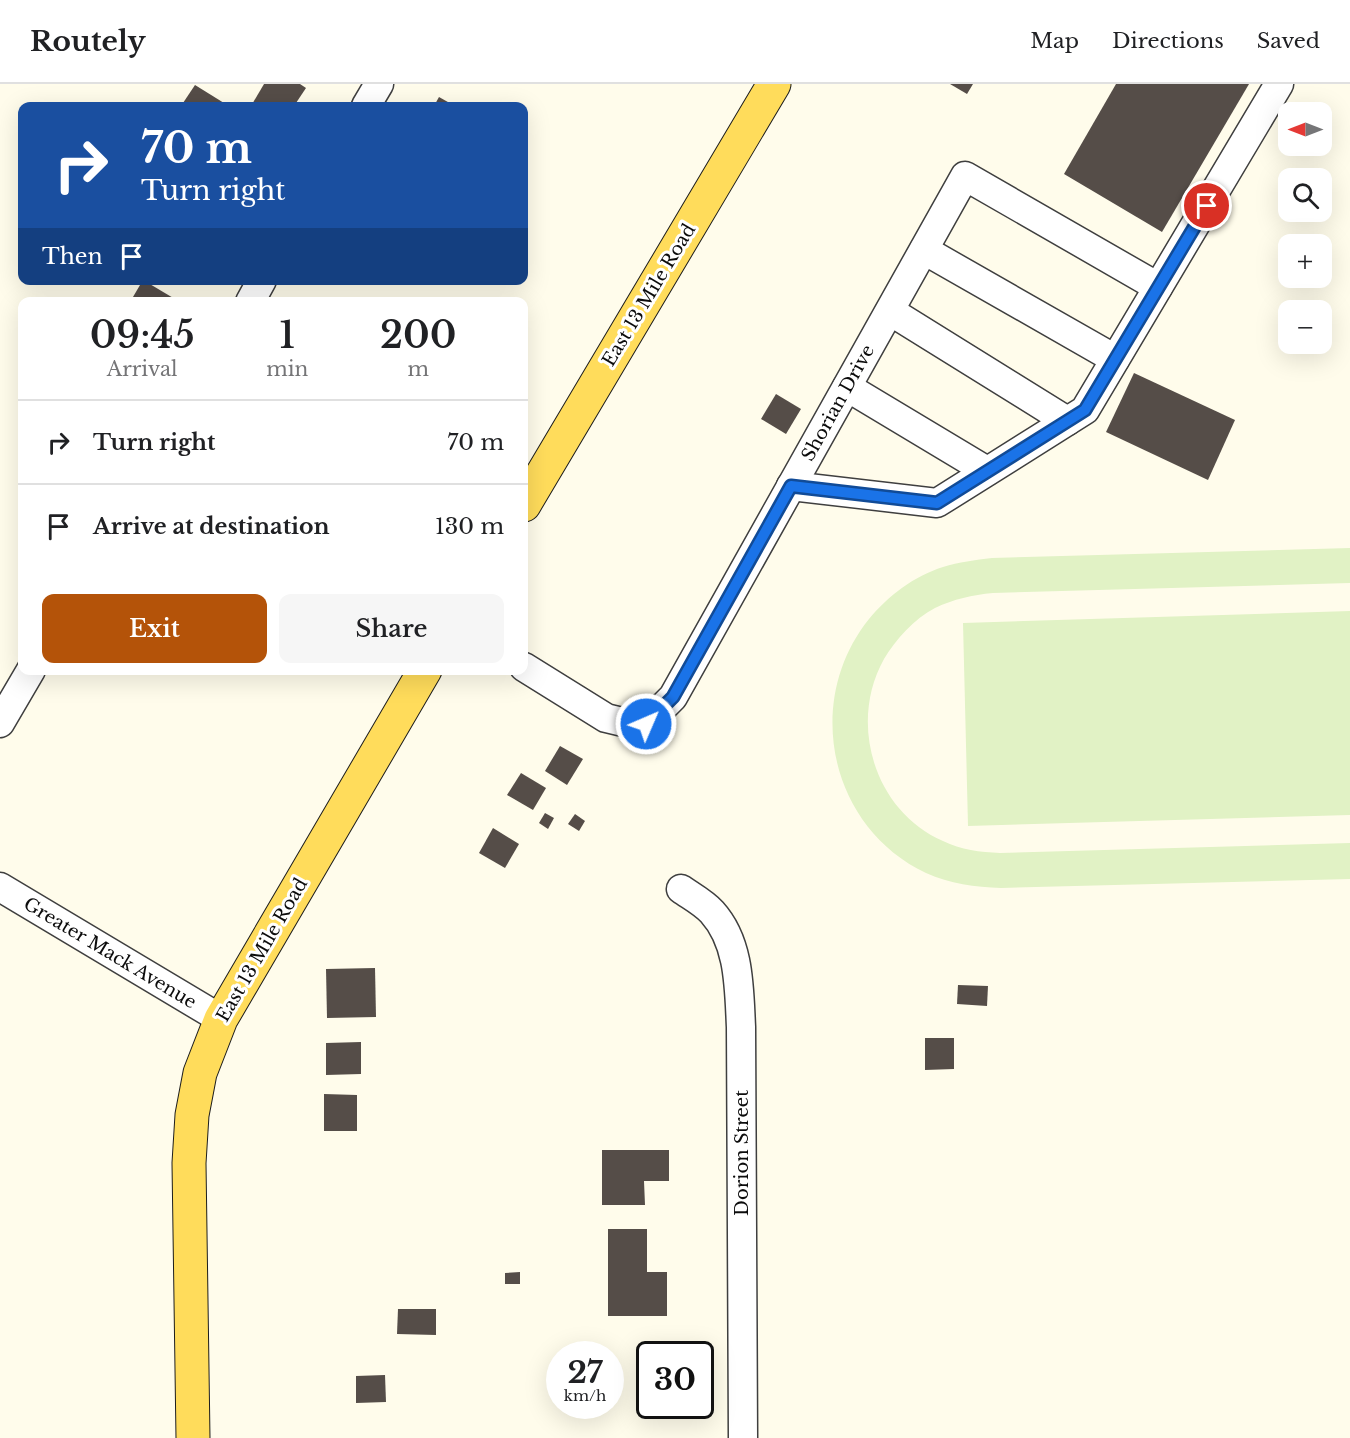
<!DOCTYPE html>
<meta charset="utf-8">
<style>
body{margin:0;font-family:"Libre Baskerville",serif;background:#f6f6f6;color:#202124;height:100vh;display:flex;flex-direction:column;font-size:22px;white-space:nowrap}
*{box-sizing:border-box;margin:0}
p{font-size:20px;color:#757577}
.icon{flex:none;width:33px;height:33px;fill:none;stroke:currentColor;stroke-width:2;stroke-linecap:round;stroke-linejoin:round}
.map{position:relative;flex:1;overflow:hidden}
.sheet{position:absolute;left:18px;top:213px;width:510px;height:378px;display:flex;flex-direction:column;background:#fff;border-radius:12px;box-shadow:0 6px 24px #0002}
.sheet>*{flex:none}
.top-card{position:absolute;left:18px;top:18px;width:510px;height:183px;border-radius:12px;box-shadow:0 6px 24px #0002;background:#1a4fa0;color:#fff;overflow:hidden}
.needle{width:39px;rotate:270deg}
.controls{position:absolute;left:1278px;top:18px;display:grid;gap:12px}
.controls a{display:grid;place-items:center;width:54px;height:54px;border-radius:12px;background:#fff;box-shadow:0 6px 24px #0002;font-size:30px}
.speed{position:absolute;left:546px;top:1257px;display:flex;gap:12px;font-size:30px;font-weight:700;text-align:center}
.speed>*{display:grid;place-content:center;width:78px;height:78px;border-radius:50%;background:#fff;box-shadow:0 6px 24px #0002;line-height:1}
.speed small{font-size:15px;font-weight:400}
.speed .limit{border:3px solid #111;border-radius:9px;background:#fff;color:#111}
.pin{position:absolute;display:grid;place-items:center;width:51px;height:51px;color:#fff;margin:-26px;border:3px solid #fff;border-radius:50%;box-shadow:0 2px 6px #0007}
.me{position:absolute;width:66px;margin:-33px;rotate:45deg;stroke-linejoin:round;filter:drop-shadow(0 0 4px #0008)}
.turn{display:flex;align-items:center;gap:21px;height:126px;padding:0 24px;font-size:27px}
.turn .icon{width:78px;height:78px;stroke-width:2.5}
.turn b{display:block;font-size:42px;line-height:51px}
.then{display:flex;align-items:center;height:57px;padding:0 24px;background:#0003;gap:12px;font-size:22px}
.eta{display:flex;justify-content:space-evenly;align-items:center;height:102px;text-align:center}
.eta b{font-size:36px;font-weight:600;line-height:42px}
.cta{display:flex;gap:12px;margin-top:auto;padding:12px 24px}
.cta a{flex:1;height:69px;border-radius:12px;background:#b45309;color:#fff;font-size:24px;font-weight:600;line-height:69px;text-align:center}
.cta a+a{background:#f6f6f6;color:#202124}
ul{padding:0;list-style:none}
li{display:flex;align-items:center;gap:18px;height:84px;padding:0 24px;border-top:2px solid #e0e0e0}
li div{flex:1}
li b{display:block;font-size:22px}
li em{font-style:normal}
header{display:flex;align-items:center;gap:36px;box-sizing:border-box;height:84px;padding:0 30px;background:#fff;border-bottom:2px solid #e0e0e0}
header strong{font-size:28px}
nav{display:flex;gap:33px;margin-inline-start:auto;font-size:21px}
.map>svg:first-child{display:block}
.pitch{fill:#e1f2c5}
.building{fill:#554d48}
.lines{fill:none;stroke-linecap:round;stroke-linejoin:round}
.minor-casing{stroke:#3f3f3f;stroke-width:31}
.major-casing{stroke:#1d1d1d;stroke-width:35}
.minor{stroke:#fff;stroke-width:28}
.major{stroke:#ffdc5b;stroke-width:33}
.route-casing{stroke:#114b97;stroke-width:15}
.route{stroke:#1a73e8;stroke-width:10}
.labels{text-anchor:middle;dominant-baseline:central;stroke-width:6;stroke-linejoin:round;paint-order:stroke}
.street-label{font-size:18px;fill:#0c0c0c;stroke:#fff}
</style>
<header>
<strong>Routely</strong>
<nav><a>Map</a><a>Directions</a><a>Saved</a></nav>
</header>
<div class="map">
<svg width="1350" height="1354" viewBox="0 0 1350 1354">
<rect width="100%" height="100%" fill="#fffceb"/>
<g class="pitch">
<path d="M1350 464V499L993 509C972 511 954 515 935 524 914 535 896 555 884 575 848 639 874 727 943 757 961 766 980 768 1000 769L1350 759V795L1001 804C975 803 950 800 926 789 829 743 803 617 869 535 888 512 914 492 943 483 959 478 975 476 992 474Z"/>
<path d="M1350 527V731L968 742 963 539Z"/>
</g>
<g class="building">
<path d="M264 0H300L306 4 294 22H251Z"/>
<path d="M950 0H973L967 10Z"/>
<path d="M1116 0H1249L1162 148 1064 90Z"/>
<path d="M195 1 224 19 222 22H181Z"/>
<path d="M439 13 455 22H434Z"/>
<path d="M143 196 175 215 174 218H130Z"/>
<path d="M1134 289 1235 336 1208 396 1106 348Z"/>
<path d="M776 310 801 325 786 350 761 335Z"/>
<path d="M560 662 583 675 567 701 545 687Z"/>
<path d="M521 689 546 704 533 726 507 711Z"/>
<path d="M545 729 554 734 548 745 539 739Z"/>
<path d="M575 730 585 737 579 747 568 740Z"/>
<path d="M493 744 519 760 505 784 479 769Z"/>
<path d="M375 884 376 933 327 934 326 885Z"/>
<path d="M958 901 988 902 987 922 957 920Z"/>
<path d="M925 954H954V985L925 986Z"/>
<path d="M361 958V990L326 991V959Z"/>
<path d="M324 1010 357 1011V1047H324Z"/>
<path d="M602 1066H669V1097H644L645 1121H602Z"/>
<path d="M608 1145H647V1188H667V1232H608Z"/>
<path d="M520 1188V1200H505V1189Z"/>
<path d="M398 1225H436V1251L397 1250Z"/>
<path d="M385 1291 386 1318 356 1319V1292Z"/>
</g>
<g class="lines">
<defs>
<g id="minor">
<path d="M366 22 379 0"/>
<path d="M924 166 1115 275"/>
<path d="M250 218 262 196"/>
<path d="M890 227 1067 337"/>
<path d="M847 303 987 387"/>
<path d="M791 402 937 419 1085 326 1279 0"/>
<path d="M524 583 606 634 631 640H646L673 613 965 92 1158 203"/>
<path d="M0 639 31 586"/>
<path d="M0 803 221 935"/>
<path d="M681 805C691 812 704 819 712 828 740 859 739 904 741 943L743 1354"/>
</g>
<g id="major">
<path d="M524 421 774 0"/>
<path d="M193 1354 189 1079 192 1031 200 989 221 935 425 586"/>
</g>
</defs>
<use href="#minor" class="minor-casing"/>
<use href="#major" class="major-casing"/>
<use href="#minor" class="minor"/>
<use href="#major" class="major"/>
</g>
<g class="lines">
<defs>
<path id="route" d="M646 640 673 613 791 402 937 419 1085 326 1207 122"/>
</defs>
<use href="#route" class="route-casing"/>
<use href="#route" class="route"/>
</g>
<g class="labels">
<g class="street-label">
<text transform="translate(649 211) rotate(-59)">East 13 Mile Road</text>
<text transform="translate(838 319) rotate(-61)">Shorian Drive</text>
<text transform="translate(262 866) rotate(-60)">East 13 Mile Road</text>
<text transform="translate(110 869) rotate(31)">Greater Mack Avenue</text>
<text transform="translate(742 1069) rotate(-90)">Dorion Street</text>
</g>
</g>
</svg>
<div class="controls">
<a><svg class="needle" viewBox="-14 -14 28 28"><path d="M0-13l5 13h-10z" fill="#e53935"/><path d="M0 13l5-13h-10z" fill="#757577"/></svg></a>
<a><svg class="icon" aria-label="search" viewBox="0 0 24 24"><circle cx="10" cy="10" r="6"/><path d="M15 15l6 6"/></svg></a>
<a>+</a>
<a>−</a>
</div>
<div class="speed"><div>27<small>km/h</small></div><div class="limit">30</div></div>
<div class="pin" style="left:1207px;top:122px;background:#d93025"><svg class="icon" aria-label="arrive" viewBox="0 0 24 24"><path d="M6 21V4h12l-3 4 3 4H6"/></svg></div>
<svg class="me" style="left:646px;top:640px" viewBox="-20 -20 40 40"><circle r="17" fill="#1a73e8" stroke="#fff" stroke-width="3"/><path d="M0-11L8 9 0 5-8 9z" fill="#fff"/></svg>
<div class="top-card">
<div class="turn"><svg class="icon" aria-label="right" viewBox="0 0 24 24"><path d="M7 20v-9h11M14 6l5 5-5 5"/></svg><div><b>70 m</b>Turn right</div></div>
<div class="then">Then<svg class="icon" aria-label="arrive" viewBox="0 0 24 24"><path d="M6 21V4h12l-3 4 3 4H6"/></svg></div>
</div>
<section class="sheet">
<div class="eta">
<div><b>09:45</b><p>Arrival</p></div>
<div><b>1</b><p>min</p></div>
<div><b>200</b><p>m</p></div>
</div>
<ul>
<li><svg class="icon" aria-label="right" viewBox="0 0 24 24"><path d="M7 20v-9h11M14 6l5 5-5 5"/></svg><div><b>Turn right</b></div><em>70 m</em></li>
<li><svg class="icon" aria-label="arrive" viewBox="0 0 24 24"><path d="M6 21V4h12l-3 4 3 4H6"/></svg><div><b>Arrive at destination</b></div><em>130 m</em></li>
</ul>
<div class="cta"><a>Exit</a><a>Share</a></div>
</section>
</div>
